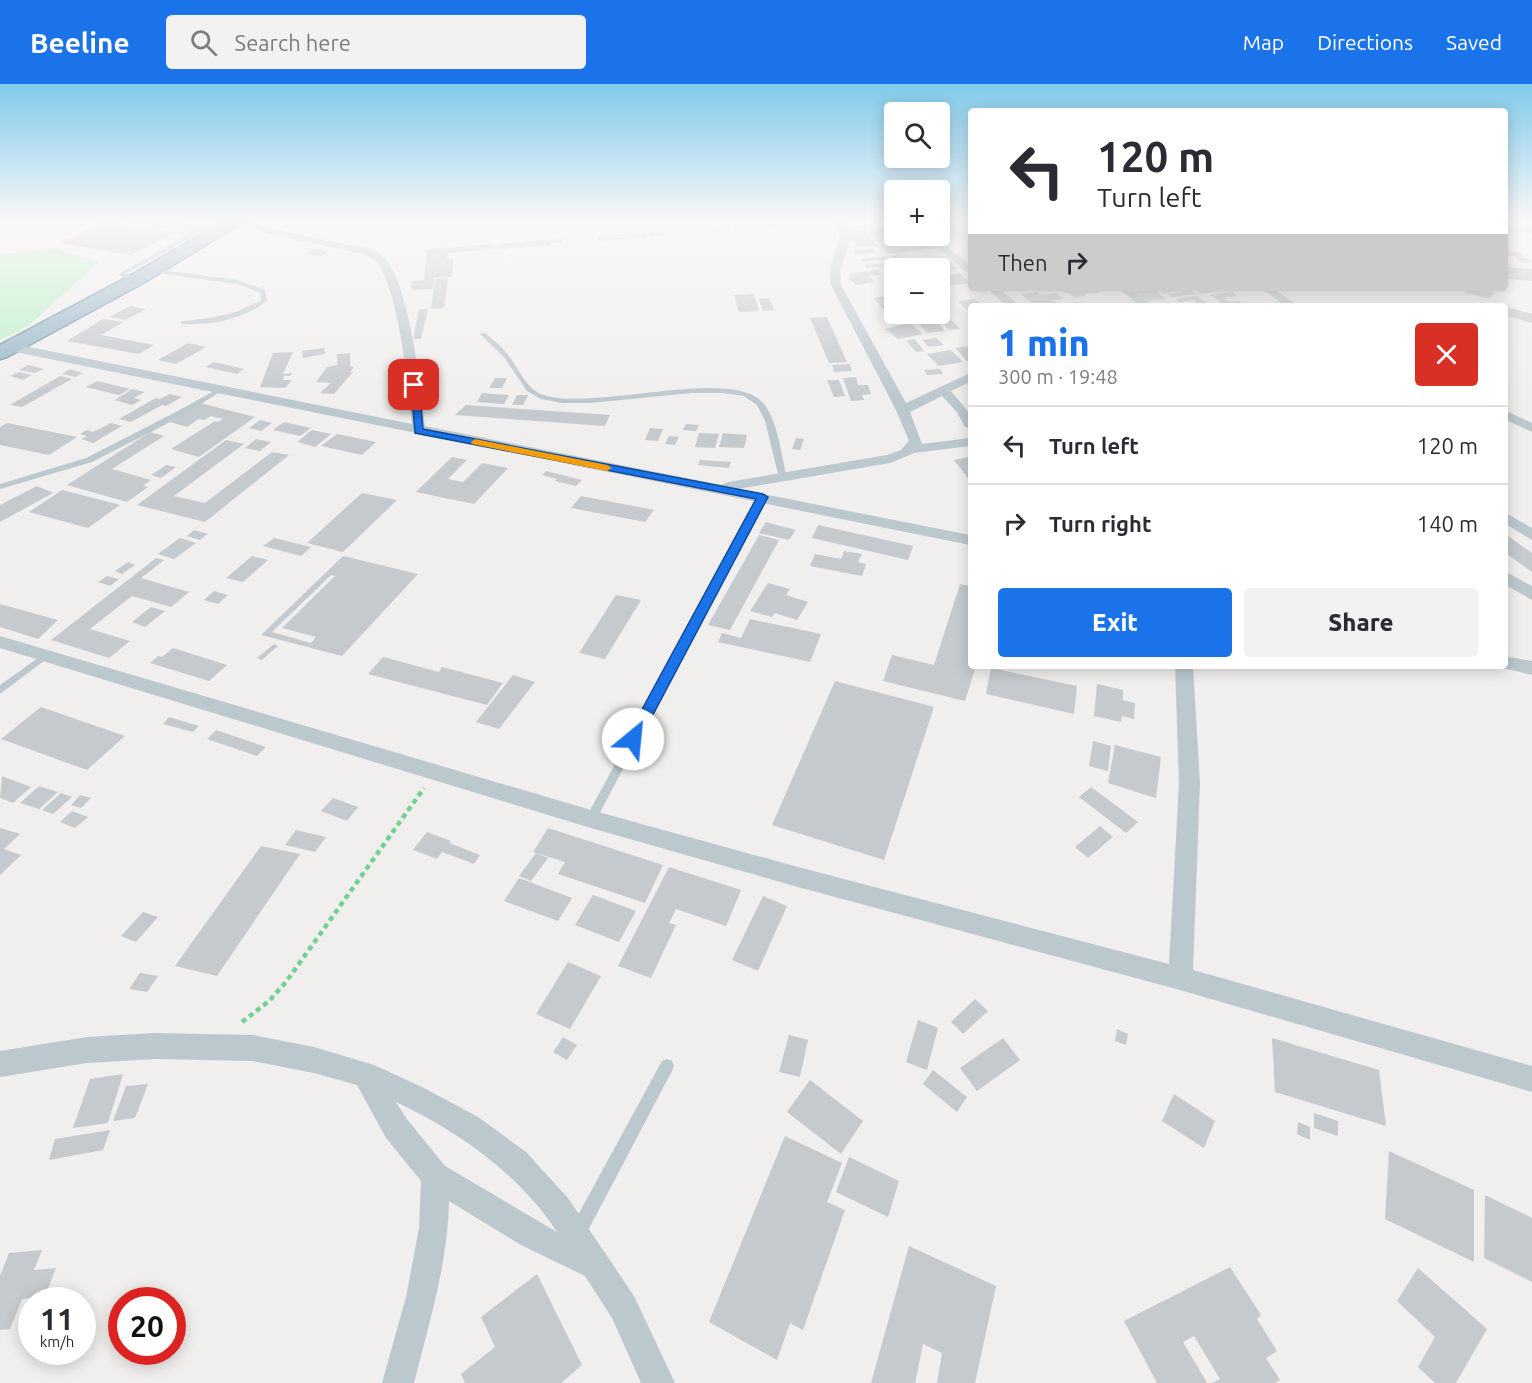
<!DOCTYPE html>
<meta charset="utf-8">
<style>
body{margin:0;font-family:Ubuntu,sans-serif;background:#f2f2f3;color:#2b2b33;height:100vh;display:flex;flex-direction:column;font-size:22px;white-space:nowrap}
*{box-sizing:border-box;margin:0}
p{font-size:20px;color:#7c7c81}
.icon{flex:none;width:33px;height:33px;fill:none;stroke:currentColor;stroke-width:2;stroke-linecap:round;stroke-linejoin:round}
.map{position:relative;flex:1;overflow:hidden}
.panel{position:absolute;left:968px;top:219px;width:540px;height:366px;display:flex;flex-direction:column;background:#fff;border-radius:6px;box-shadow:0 3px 15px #0003}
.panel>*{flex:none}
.top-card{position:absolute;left:968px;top:24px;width:540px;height:183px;border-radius:6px;box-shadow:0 3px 15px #0003;background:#fff;color:#2b2b33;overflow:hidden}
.controls{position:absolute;left:884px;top:18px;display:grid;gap:12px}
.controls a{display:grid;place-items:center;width:66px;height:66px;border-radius:6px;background:#fff;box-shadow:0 3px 15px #0003;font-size:30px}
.speed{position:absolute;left:18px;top:1203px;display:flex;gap:12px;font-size:30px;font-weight:700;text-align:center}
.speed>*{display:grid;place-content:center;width:78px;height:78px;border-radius:50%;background:#fff;box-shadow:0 3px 15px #0003;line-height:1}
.speed small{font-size:15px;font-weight:400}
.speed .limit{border:9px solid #d22;background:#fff;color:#111}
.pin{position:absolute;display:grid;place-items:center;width:51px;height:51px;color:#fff;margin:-26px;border-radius:12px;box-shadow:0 3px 9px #0006}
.me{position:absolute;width:66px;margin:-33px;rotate:28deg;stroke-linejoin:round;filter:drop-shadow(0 0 4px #0008)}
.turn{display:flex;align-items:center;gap:21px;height:126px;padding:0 30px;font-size:27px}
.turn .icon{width:78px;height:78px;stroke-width:2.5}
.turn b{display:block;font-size:42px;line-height:51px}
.then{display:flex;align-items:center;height:57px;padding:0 30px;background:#0003;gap:12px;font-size:22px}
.round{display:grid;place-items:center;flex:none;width:63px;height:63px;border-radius:6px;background:#f2f2f3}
.headline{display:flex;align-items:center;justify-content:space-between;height:102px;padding:0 30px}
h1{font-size:36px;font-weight:800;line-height:45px;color:#1a73e8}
.action{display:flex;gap:12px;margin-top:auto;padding:12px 30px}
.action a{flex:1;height:69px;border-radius:6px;background:#1a73e8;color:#fff;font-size:24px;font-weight:800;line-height:69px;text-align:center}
.action a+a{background:#f2f2f3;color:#2b2b33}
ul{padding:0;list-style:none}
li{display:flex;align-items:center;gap:18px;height:78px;padding:0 30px;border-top:2px solid #e1e1e2}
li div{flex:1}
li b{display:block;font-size:22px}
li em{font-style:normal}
header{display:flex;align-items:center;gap:36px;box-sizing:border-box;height:84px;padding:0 30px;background:#1a73e8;color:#fff}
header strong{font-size:28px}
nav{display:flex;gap:33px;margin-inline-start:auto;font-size:21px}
.search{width:420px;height:54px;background:#f2f2f3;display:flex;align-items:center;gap:15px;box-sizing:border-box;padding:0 21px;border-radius:6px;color:#7c7c81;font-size:22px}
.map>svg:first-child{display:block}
.green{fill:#baf1c6}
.building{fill:#c5cace;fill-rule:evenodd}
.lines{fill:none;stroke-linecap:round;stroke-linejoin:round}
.trunk-casing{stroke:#6e95ab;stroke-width:3}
.path{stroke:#70d192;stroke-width:4.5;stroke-dasharray:5 4;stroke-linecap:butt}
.service{fill:#bbc8ce;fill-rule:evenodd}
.minor{fill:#bbc8ce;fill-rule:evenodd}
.trunk{fill:#98b6c8;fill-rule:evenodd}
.route{fill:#1a73e8;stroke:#114b97;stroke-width:1.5}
.slow{fill:#f59e0b}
</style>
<header>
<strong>Beeline</strong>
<div class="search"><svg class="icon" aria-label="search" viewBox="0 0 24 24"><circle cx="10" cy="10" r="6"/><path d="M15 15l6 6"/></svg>Search here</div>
<nav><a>Map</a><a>Directions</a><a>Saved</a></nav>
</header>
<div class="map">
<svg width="1532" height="1299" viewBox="0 0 1532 1299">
<rect width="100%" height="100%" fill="#f1eeee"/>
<path class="green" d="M55 165 99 178 28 242 0 256V170Z"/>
<g class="building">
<path d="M103 138 177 148 131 171 60 159Z"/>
<path d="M779 140 780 144 736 146 734 142Z"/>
<path d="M952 141 961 150 946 151 939 144V142Z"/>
<path d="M730 142 732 147 714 148 711 144Z"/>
<path d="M671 147 673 150 651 153 649 149Z"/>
<path d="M892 148 894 151 884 152 887 155 898 154 901 157 879 159 870 150Z"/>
<path d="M645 149 646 153 599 157 598 152Z"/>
<path d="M867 151 877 162H857L849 153Z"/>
<path d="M561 155 562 158 550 159V161L499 165V160Z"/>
<path d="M924 155 933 164 912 167 909 163H916L913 160 906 161 903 157Z"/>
<path d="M901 158 904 161 893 163 896 166 908 164 911 167 889 170 880 161Z"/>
<path d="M493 160V165L448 169 447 175H453L452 193 434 194 433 205 411 206 412 197 424 196 427 165Z"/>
<path d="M313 165 329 168 321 172 305 170Z"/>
<path d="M873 165 876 169 856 171 853 166Z"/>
<path d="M1504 167 1519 168 1532 179H1522L1515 172H1504Z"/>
<path d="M900 171 909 179 900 181 891 172Z"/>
<path d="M888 172 895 179H892L894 181 867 184 864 181 887 179 884 176 862 178 860 175Z"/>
<path d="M949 177 958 185 939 187V184L930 180Z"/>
<path d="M877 186 881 191 869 192 875 198 855 201 849 194H852L848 190Z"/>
<path d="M960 189 970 199 950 202 939 192Z"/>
<path d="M1504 189 1532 190V197L1509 195Z"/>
<path d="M448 194 444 224 431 225 435 195Z"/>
<path d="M1092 204 1100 208 1084 210 1086 212 1075 213 1063 207Z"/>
<path d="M1152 204 1166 215 1147 217 1134 206Z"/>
<path d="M1157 204H1186L1196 210 1172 213 1168 210 1184 208 1181 206 1163 209Z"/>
<path d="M1193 204H1226V205L1201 210Z"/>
<path d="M1469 204H1475L1494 209 1489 215 1466 209Z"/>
<path d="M1037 208 1041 211 1056 209 1064 215 1049 217 1056 218 1061 222H1035L1021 210Z"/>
<path d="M1232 208 1237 212 1223 214 1230 218 1239 217 1242 219 1225 221 1210 211Z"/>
<path d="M754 210 759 227 739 228 734 211Z"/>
<path d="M892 211 894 223 883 225 874 214Z"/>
<path d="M1197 212 1212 222H1201L1194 216 1179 218 1175 215Z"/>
<path d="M769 214 774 226 763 227 759 215Z"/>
<path d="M974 215 984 221 970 222V229L958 217Z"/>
<path d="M130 222 146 225 125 236 109 233Z"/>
<path d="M1504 222 1532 230V239L1504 231Z"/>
<path d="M419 225H428L421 255H413Z"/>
<path d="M894 226V230H914L920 236 894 240 883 228Z"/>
<path d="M948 232 960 245 949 246 937 233Z"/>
<path d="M827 233 847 278 829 279 810 234Z"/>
<path d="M103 235 124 238 101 251 154 261 139 270 67 257Z"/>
<path d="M936 236 945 247 927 249 918 239Z"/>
<path d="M910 239 923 250 898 255 885 245Z"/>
<path d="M936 254 944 261 929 263 922 256Z"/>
<path d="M915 255 924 267 916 268 906 257Z"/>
<path d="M188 259 206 263 176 280 158 276Z"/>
<path d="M970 262V277H967L955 264Z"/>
<path d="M324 264 325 270 303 274 302 267Z"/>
<path d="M951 266 963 278 939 282 927 270Z"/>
<path d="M293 268 283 290 292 289 290 292H284L283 296H292L285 304 260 303 273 269Z"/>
<path d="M350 269V282L354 283 350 288H353L334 310 320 309 331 299 316 298 327 283 337 281V270Z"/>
<path d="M214 278 244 285 237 290 206 283Z"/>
<path d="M850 280 852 287 834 288 832 281Z"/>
<path d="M28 281 44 285 35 289 19 286Z"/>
<path d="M70 285 83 289 75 293 62 290Z"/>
<path d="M940 285 943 290 927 291 924 286Z"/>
<path d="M19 288 32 291 23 296 10 292Z"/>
<path d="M60 292 72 295 22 323 10 321Z"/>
<path d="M856 293 858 301H868L871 310 862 311 864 316 851 317 843 294Z"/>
<path d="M495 294H507L502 304H489Z"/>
<path d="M827 296H839L845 312 834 313Z"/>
<path d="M97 297 130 305 119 311 86 303Z"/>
<path d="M132 305 145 308 134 314 141 316 132 321 115 316Z"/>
<path d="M482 309 509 311 504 320 477 318Z"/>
<path d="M170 310 182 313 166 322 162 321 131 338 119 335 156 314 160 315Z"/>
<path d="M517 311H528L523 321H512Z"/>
<path d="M200 319 255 333 199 373 171 365 215 337 218 338 223 335 211 332 204 336 199 335 187 343 170 338Z"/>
<path d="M466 321 610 331 605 342 455 331Z"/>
<path d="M260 336 272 339 261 347 249 344Z"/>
<path d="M284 338 311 344 300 352 273 346Z"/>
<path d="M7 339 77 353 49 371 0 361V343Z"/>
<path d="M111 339 122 342 93 359 81 355 87 352 80 350 87 346 93 348Z"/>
<path d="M686 340 699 341 696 347 683 346Z"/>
<path d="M650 344 663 345 658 357 645 356Z"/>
<path d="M312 346 331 350 315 363 297 358Z"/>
<path d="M150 348 164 352 112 385 151 396 143 402 148 403 127 418 67 401Z"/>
<path d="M699 349 719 350 715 364 695 363Z"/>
<path d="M723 349 747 351 744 364 719 363Z"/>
<path d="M337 350 376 358 362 371 321 362Z"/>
<path d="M669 352 679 353 675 361 665 360Z"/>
<path d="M796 354 804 355 800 366 792 365Z"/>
<path d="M256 355 271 358 260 367 245 364Z"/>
<path d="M226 356 244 360 174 412 205 419 272 368 289 371 205 438 137 421Z"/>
<path d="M452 373 467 376 448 395 463 398 482 379 508 384 474 420 416 408Z"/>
<path d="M969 373 970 375V397L954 376Z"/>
<path d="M700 376 731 378 729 384 698 381Z"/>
<path d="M166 381 176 383 161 394 151 391Z"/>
<path d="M546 387 582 396 576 402 555 397 557 395 542 391Z"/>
<path d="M37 402 53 409 0 438V421Z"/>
<path d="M62 406 120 421 88 444 29 428Z"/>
<path d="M362 409 397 416 343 468 307 459Z"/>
<path d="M581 412 654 426 645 438 571 424Z"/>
<path d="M766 438 796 446 789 456 759 449Z"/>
<path d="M818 441 913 462 908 476 812 454Z"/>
<path d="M194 446 208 450 200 456 187 452Z"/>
<path d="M1504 449 1532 469V488L1504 468Z"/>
<path d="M759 451 779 456 730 546 708 541Z"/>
<path d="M180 454 196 459 174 475 158 470Z"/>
<path d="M274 454 311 463 301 472 263 462Z"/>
<path d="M844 467 862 470 858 478 866 480 862 492 810 482 815 470 841 475Z"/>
<path d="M252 472 268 476 243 498 226 494Z"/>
<path d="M343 472 418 490 342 572 261 551ZM331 491 335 492 282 544 316 553 311 559 272 548Z"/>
<path d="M156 474 164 476 141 494 189 508 171 523 132 512 90 545 130 557 109 574 51 556Z"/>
<path d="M128 478 135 481 122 490 115 487Z"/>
<path d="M107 492 119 495 110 502 98 498Z"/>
<path d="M768 499 790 505 786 511 808 518 797 536 775 529 772 533 750 527Z"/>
<path d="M960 500 970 502V582H976L965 617 883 597 892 571 934 581Z"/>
<path d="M214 507 228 511 218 520 204 516Z"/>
<path d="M616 511 641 516 605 575 579 569Z"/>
<path d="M0 520 58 536 38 555 0 543Z"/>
<path d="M151 523 165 527 145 543 132 538Z"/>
<path d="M750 535 821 550 810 578 718 558 722 549 741 554Z"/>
<path d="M274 560 278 562 262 576 257 574Z"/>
<path d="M173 564 227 581 209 597 150 579 158 572 162 573Z"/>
<path d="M383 573 439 588 442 583 503 599 487 621 368 590Z"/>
<path d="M991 584 1077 602 1074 630 986 610Z"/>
<path d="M513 591 535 598 499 645 476 638Z"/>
<path d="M835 597 934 623 884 776 772 741Z"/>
<path d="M1097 600 1123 606V616L1135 619 1134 635 1122 632 1121 638 1094 632Z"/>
<path d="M41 623 125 652 87 686 1 655Z"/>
<path d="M169 633 199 642 193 648 163 640Z"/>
<path d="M216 646 266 663 257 672 207 655Z"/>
<path d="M1093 657 1111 662 1108 687 1089 682Z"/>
<path d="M1115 661 1161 673 1156 714 1108 699Z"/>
<path d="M2 692 31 703 13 719 0 714Z"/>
<path d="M39 702 58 708 39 725 20 719Z"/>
<path d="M1091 703 1138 738 1126 749 1079 713Z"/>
<path d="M61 709 72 713 53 730 42 726Z"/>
<path d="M80 711 91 714 81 724 71 721Z"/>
<path d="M333 714 358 723 347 737 321 727Z"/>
<path d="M72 727 88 733 75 744 60 738Z"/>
<path d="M1100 742 1113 753 1088 774 1075 763Z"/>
<path d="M0 744 20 750 4 765 21 771 0 791Z"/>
<path d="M548 744 663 781 645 819 558 790 565 778 533 768Z"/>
<path d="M296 746 326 753 315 768 285 761Z"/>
<path d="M427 748 451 757 449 759 480 771 474 780 442 768 437 775 413 766Z"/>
<path d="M261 762 300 770 217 892 175 882Z"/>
<path d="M536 769 548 774 531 797 519 792Z"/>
<path d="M669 783 741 806 726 842 676 825 669 839 676 841 651 894 618 882Z"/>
<path d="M519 794 572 814 558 837 504 817Z"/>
<path d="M593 811 636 827 619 858 575 841Z"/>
<path d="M763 812 787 822 758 887 732 876Z"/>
<path d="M143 828 158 833 136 858 121 852Z"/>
<path d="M568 878 601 892 570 945 536 930Z"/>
<path d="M140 889 158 892 147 908 129 905Z"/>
<path d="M975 915 988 927 963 950 951 938Z"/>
<path d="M918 936 938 944 927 986 906 978Z"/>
<path d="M1117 945 1128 950 1126 961 1115 957Z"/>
<path d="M789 951 808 956 800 993 779 988Z"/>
<path d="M563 953 577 961 567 976 553 968Z"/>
<path d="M1003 954 1020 976 977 1007 960 984Z"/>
<path d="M1272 954 1379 986 1386 1042 1275 1008Z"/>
<path d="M933 986 967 1013 957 1028 923 1000Z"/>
<path d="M123 990 108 1039 73 1044 90 995Z"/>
<path d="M810 996 863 1037 841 1070 787 1028Z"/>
<path d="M148 1000 135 1034 113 1037 126 1002Z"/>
<path d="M1174 1010 1215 1037 1204 1064 1162 1037Z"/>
<path d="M1314 1029 1338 1037V1052L1314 1044Z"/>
<path d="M1298 1038 1310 1043V1056L1297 1050Z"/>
<path d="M110 1046 103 1066 49 1076 55 1055Z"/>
<path d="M785 1052 842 1079 827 1118 845 1126 803 1246 790 1239 777 1276 709 1238Z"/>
<path d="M1389 1067 1474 1106V1178L1385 1135Z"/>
<path d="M849 1073 899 1097 888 1133 836 1108Z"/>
<path d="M1485 1111 1532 1134V1198L1484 1174Z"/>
<path d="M909 1162 996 1202 975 1299H937L942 1269 923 1260 915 1299H871Z"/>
<path d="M42 1166 34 1186 56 1184 45 1212 22 1215 10 1245 0 1246V1192L9 1169Z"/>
<path d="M1230 1183 1261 1231 1257 1235 1277 1267 1266 1274 1280 1296 1275 1299H1212L1220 1295 1194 1252 1183 1258 1207 1299H1157L1124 1237Z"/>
<path d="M1418 1184 1487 1245 1456 1299H1435L1418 1283 1435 1253 1397 1217Z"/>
<path d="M537 1190 582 1281 561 1299H465L461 1290 495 1263 481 1233Z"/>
</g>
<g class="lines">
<defs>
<path id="trunk" d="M228 135H248L145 198 7 273 0 275V261L133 190Z"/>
</defs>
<use href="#trunk" class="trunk-casing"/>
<path class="path" d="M242 938 269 917 286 898 424 704"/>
<g class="service">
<path d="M201 143 203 146 126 190 141 193V195L124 194 119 190Z"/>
<path d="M153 185 237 196 265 206 267 217C245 235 209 242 181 240V238L183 237C211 235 236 231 261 216L260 208 236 200 151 188 150 187Z"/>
<path d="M481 249H485C493 256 502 262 508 271 519 284 526 306 544 311 594 328 733 281 764 320 779 340 781 371 787 394L783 396 779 394 765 337 757 321 744 312 723 309H692L590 319H562L541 315 527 307 504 273 481 251Z"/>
<path d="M218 305 221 307 220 308 180 333 92 378 0 405V400L86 374 174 329Z"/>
<path d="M760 411H763L767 413 595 738 591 740 587 738 585 735 587 732Z"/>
<path d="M45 569 50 572 48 574 0 610V601Z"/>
<path d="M667 975 672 977 674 982 672 987 584 1154 578 1156 572 1154 570 1148 572 1142 662 977Z"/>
</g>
<g class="minor">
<path d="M115 135H145L219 144 224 147 219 150 120 138Z"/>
<path d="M829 135H839L848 148 894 143V149L850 154 840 188 841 201 906 319 970 289V298L951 307 970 330V344L965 343 956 327 942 312 910 328 922 360 970 354V362L914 369 890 379 738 405 970 451V461L10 267 4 263 10 259 412 340C409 307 398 198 375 177 371 173 364 171 358 169L230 141 228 139 233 136C266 143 299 150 332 158 347 161 367 162 381 171 408 189 422 309 425 342L721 401 728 398 887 371 901 366 909 357 896 326 831 201 829 188 840 151Z"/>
<path d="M951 135H970V138L939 143V137Z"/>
<path d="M1504 141 1532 143V149L1504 147Z"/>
<path d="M925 152H935L970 181V189L966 188Z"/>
<path d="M1504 183 1532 185V191L1504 189Z"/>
<path d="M987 204H999L1019 222H1006Z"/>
<path d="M1118 204H1130L1153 222H1140Z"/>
<path d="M1261 204H1273L1298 222H1285Z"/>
<path d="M1504 326 1532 339V348L1504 335Z"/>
<path d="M1504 428 1532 444V456L1504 439Z"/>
<path d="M1504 487 1532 502V516L1504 500Z"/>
<path d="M0 552 591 726 798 783 1169 880 1179 699 1175 582H1193L1200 699 1193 886 1532 982V1008L1180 906 798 803 591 744 0 564Z"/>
<path d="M1504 572 1532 577V591L1498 583 1504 582Z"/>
<path d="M155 949 253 951 314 963 374 981 422 1003 478 1033 526 1068 568 1114 634 1212 675 1299H641L612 1234 585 1192 521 1161 449 1117C448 1179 429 1239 414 1299H382L406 1213 419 1144 421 1097 386 1054 357 1001 314 989 253 977 155 975 87 979 0 993V967L87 953ZM396 1018C458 1047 519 1090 557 1148L445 1082 406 1034Z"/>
</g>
<use href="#trunk" class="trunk"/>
</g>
<linearGradient id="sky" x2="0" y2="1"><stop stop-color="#80caeb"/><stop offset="0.43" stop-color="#f9f7f7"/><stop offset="1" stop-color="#f9f7f7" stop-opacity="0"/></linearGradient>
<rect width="1532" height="317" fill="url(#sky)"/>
<path class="route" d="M411 299 419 301 423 345 763 410 768 413 638 659H628L626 655 756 415 415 349Z"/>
<path class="slow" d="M475 355 607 381 612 384 607 387 472 360 471 358Z"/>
</svg>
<div class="controls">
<a><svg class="icon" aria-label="search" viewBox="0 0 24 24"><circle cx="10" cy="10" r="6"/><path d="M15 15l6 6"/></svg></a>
<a>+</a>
<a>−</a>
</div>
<div class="speed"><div>11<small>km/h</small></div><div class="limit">20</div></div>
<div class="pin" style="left:414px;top:301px;background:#d93025"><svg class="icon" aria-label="arrive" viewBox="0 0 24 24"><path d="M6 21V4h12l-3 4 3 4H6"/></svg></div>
<svg class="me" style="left:633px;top:655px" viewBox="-20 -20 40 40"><circle r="19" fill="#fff"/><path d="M0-13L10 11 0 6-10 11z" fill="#1a73e8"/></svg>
<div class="top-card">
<div class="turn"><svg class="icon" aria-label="left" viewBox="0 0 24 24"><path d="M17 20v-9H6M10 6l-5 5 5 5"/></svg><div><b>120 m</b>Turn left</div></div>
<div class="then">Then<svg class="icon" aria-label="right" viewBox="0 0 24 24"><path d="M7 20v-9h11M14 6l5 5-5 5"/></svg></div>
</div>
<section class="panel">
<div class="headline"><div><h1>1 min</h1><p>300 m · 19:48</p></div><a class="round" style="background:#d93025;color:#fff"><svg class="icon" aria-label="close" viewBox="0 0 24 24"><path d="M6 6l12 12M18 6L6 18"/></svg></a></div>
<ul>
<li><svg class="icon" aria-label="left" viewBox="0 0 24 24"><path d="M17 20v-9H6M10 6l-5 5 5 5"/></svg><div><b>Turn left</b></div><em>120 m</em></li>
<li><svg class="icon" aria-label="right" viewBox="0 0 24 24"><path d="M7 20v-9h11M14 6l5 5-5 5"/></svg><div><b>Turn right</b></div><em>140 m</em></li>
</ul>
<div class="action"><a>Exit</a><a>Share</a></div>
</section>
</div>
